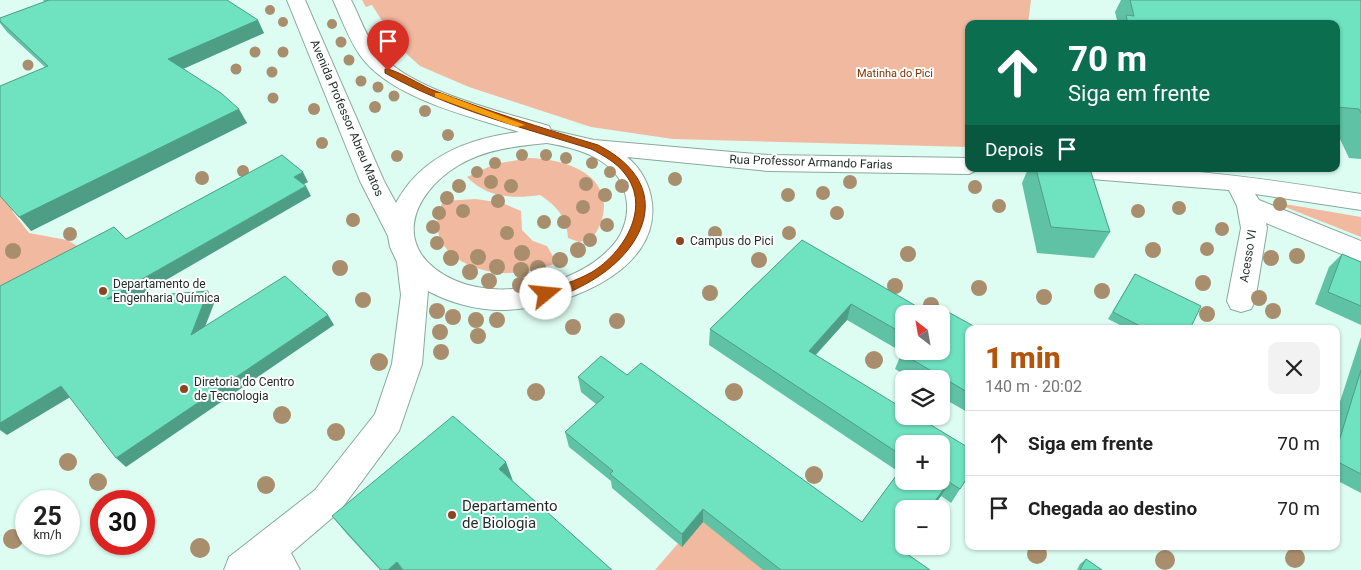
<!DOCTYPE html>
<html lang="pt">
<meta charset="utf-8">
<style>
body{margin:0;font-family:Roboto,sans-serif;background:#f2f2f2;color:#222;height:100vh;display:flex;flex-direction:column;font-size:19px;white-space:nowrap}
*{box-sizing:border-box;margin:0}
p{font-size:16px;color:#767676}
.icon{flex:none;width:28px;height:28px;fill:none;stroke:currentColor;stroke-width:2;stroke-linecap:round;stroke-linejoin:round}
.map{position:relative;flex:1;overflow:hidden}
.sheet{position:absolute;left:965px;top:325px;width:375px;height:225px;display:flex;flex-direction:column;background:#fff;border-radius:10px;box-shadow:0 1px 4px #0004}
.sheet>*{flex:none}
.top-card{position:absolute;left:965px;top:20px;width:375px;height:152px;border-radius:10px;box-shadow:0 1px 4px #0004;background:#0b6e4f;color:#fff;overflow:hidden}
.needle{width:32px;rotate:329deg}
.fabs{position:absolute;left:895px;top:305px;display:grid;gap:10px}
.fabs a{display:grid;place-items:center;width:55px;height:55px;border-radius:10px;background:#fff;box-shadow:0 1px 4px #0004;font-size:25px}
.speed{position:absolute;left:15px;top:490px;display:flex;gap:10px;font-size:25px;font-weight:700;text-align:center}
.speed>*{display:grid;place-content:center;width:65px;height:65px;border-radius:50%;background:#fff;box-shadow:0 1px 4px #0004;line-height:1}
.speed small{font-size:12px;font-weight:400}
.speed .limit{border:8px solid #d22;background:#fff;color:#111}
.pin{position:absolute;display:grid;place-items:center;width:42px;height:42px;color:#fff;margin:-51px -21px;border-radius:50% 50% 50% 0;rotate:-45deg;box-shadow:0 0 5px #0007}
.pin .icon{rotate:45deg}
.me{position:absolute;width:55px;margin:-28px;rotate:73deg;stroke-linejoin:round;filter:drop-shadow(0 0 4px #0008)}
.turn{display:flex;align-items:center;gap:18px;height:105px;padding:0 20px;font-size:22px}
.turn .icon{width:65px;height:65px;stroke-width:2.5}
.turn b{display:block;font-size:35px;line-height:42px}
.then{display:flex;align-items:center;height:48px;padding:0 20px;background:#0003;gap:10px;font-size:19px}
.round{display:grid;place-items:center;flex:none;width:52px;height:52px;border-radius:10px;background:#f2f2f2}
.summary{display:flex;align-items:center;justify-content:space-between;height:85px;padding:0 20px}
h1{font-size:30px;font-weight:800;line-height:38px;color:#b45309}
ul{padding:0;list-style:none}
li{display:flex;align-items:center;gap:15px;height:65px;padding:0 20px;border-top:1px solid #e0e0e0}
li div{flex:1}
li b{display:block;font-size:19px}
li em{font-style:normal}
.map>svg:first-child{display:block}
.green{fill:#f1b99f}
.lines{fill:none;stroke-linecap:round;stroke-linejoin:round}
.minor-casing{stroke:#89a89d;stroke-width:2}
.minor{fill:#fff;fill-rule:evenodd}
.tree{fill:#a98e6e}
.wall{fill:#5fc2a5;fill-rule:evenodd}
.shaded-wall{fill:#4e9e86}
.building{fill:#6fe2c0;stroke:#4e9e86}
.route{fill:#b45309;stroke:#753606}
.slow{fill:#f59e0b}
.poi-dot{fill:#8c4521;stroke:#fff;stroke-width:2}
.labels{text-anchor:middle;dominant-baseline:central;stroke-width:4;stroke-linejoin:round;paint-order:stroke}
.far-park-label{font-size:11px;fill:#7f3302;stroke:#fff}
.street-label{font-size:12px;fill:#1f2c27;stroke:#fff}
.poi-label{font-size:12px;fill:#1f2c27;stroke:#fff;text-anchor:start}
.near-poi-label{font-size:15px;fill:#1f2c27;stroke:#fff;text-anchor:start}
</style>
<div class="map">
<svg width="1361" height="570" viewBox="0 0 1361 570">
<rect width="100%" height="100%" fill="#ddfdf2"/>
<g class="green">
<path d="M362 0H1031L1028 24H969V147L673 139 591 127 469 87 420 66 398 46 372 5 366 7Z"/>
<path d="M529 158C559 159 602 169 604 205 604 218 599 231 590 240L579 242 568 238C567 218 557 206 540 195 514 199 487 198 467 177L495 164Z"/>
<path d="M65 185 12 211 29 233 67 240 95 256 0 306V187Z"/>
<path d="M476 199 502 203 521 211 522 230 533 241 547 246 557 263C540 269 520 274 501 273 462 270 422 244 443 201Z"/>
<path d="M1285 204 1361 217V237L1285 207 1283 205Z"/>
<path d="M701 517 766 570H655Z"/>
</g>
<g class="lines">
<defs>
<g id="minor">
<path d="M287 0H305L384 181 396 203C421 156 469 138 519 132 472 117 393 99 362 58 349 41 342 19 333 0H351C360 17 366 37 378 51 408 90 502 112 549 126L551 130 594 140 768 155 969 158V169H979L969 174 768 171 627 157C641 168 650 185 652 203 660 274 558 310 501 310 477 310 450 303 428 291L422 364 399 431 339 512 291 553 300 570H224L229 557 315 490 375 414 392 364 401 295 397 262 390 247 388 236 360 181ZM547 143C583 149 624 162 627 204 628 216 624 230 617 240 585 284 503 302 454 280 391 251 409 195 459 165 486 149 517 146 547 143Z"/>
<path d="M1054 169C1157 162 1259 178 1361 194V210L1255 194 1259 200 1361 241V262L1266 223 1267 228 1255 301 1251 309 1241 312 1231 309 1227 301 1241 228 1237 206 1229 190 1066 177 1058 174Z"/>
</g>
</defs>
<use href="#minor" class="minor-casing"/>
<use href="#minor" class="minor"/>
</g>
<g class="tree">
<circle cx="270" cy="10" r="5"/>
<circle cx="283" cy="22" r="5"/>
<circle cx="332" cy="24" r="5"/>
<circle cx="341" cy="42" r="5.5"/>
<circle cx="255" cy="52" r="5.5"/>
<circle cx="283" cy="52" r="5.5"/>
<circle cx="349" cy="60" r="5.5"/>
<circle cx="28" cy="65" r="5.5"/>
<circle cx="236" cy="69" r="5.5"/>
<circle cx="272" cy="72" r="5.5"/>
<circle cx="361" cy="81" r="5.5"/>
<circle cx="378" cy="87" r="5.5"/>
<circle cx="394" cy="96" r="5.5"/>
<circle cx="273" cy="98" r="5.5"/>
<circle cx="375" cy="107" r="6"/>
<circle cx="314" cy="109" r="6"/>
<circle cx="425" cy="111" r="6"/>
<circle cx="448" cy="135" r="6"/>
<circle cx="322" cy="143" r="6"/>
<circle cx="522" cy="155" r="6"/>
<circle cx="546" cy="155" r="6"/>
<circle cx="397" cy="156" r="6"/>
<circle cx="566" cy="158" r="6"/>
<circle cx="495" cy="163" r="6"/>
<circle cx="592" cy="163" r="6"/>
<circle cx="243" cy="171" r="6"/>
<circle cx="477" cy="172" r="6"/>
<circle cx="610" cy="172" r="6"/>
<circle cx="202" cy="178" r="7"/>
<circle cx="675" cy="179" r="7"/>
<circle cx="491" cy="182" r="7"/>
<circle cx="850" cy="182" r="7"/>
<circle cx="586" cy="184" r="7"/>
<circle cx="459" cy="186" r="7"/>
<circle cx="511" cy="186" r="7"/>
<circle cx="622" cy="186" r="7"/>
<circle cx="975" cy="187" r="7"/>
<circle cx="823" cy="193" r="7"/>
<circle cx="605" cy="195" r="7"/>
<circle cx="788" cy="195" r="7"/>
<circle cx="447" cy="198" r="7"/>
<circle cx="498" cy="201" r="7"/>
<circle cx="1280" cy="204" r="7"/>
<circle cx="999" cy="206" r="7"/>
<circle cx="583" cy="207" r="7"/>
<circle cx="1179" cy="208" r="7"/>
<circle cx="463" cy="211" r="7"/>
<circle cx="1138" cy="211" r="7"/>
<circle cx="439" cy="213" r="7"/>
<circle cx="837" cy="213" r="7"/>
<circle cx="353" cy="220" r="7"/>
<circle cx="544" cy="222" r="7"/>
<circle cx="564" cy="222" r="7"/>
<circle cx="607" cy="225" r="7"/>
<circle cx="433" cy="227" r="7"/>
<circle cx="1222" cy="229" r="7"/>
<circle cx="507" cy="233" r="7"/>
<circle cx="715" cy="233" r="7"/>
<circle cx="789" cy="233" r="7"/>
<circle cx="70" cy="234" r="7"/>
<circle cx="590" cy="240" r="7"/>
<circle cx="437" cy="243" r="7"/>
<circle cx="1207" cy="249" r="7"/>
<circle cx="578" cy="250" r="8"/>
<circle cx="1153" cy="250" r="8"/>
<circle cx="13" cy="251" r="8"/>
<circle cx="522" cy="253" r="8"/>
<circle cx="908" cy="254" r="8"/>
<circle cx="1297" cy="256" r="8"/>
<circle cx="478" cy="257" r="8"/>
<circle cx="451" cy="258" r="8"/>
<circle cx="1271" cy="258" r="8"/>
<circle cx="560" cy="260" r="8"/>
<circle cx="759" cy="260" r="8"/>
<circle cx="497" cy="267" r="8"/>
<circle cx="340" cy="268" r="8"/>
<circle cx="538" cy="268" r="8"/>
<circle cx="521" cy="270" r="8"/>
<circle cx="470" cy="272" r="8"/>
<circle cx="489" cy="281" r="8"/>
<circle cx="544" cy="282" r="8"/>
<circle cx="1203" cy="283" r="8"/>
<circle cx="520" cy="285" r="8"/>
<circle cx="895" cy="286" r="8"/>
<circle cx="979" cy="288" r="8"/>
<circle cx="1102" cy="291" r="8"/>
<circle cx="710" cy="293" r="8"/>
<circle cx="1044" cy="297" r="8"/>
<circle cx="1259" cy="298" r="8"/>
<circle cx="363" cy="300" r="8"/>
<circle cx="931" cy="305" r="8"/>
<circle cx="437" cy="311" r="8"/>
<circle cx="1273" cy="311" r="8"/>
<circle cx="1207" cy="314" r="8"/>
<circle cx="453" cy="317" r="8"/>
<circle cx="476" cy="320" r="8"/>
<circle cx="497" cy="320" r="8"/>
<circle cx="617" cy="321" r="8"/>
<circle cx="573" cy="327" r="8"/>
<circle cx="440" cy="332" r="8"/>
<circle cx="478" cy="336" r="8"/>
<circle cx="441" cy="352" r="8"/>
<circle cx="874" cy="360" r="9"/>
<circle cx="379" cy="362" r="9"/>
<circle cx="536" cy="392" r="9"/>
<circle cx="734" cy="392" r="9"/>
<circle cx="282" cy="415" r="9"/>
<circle cx="336" cy="432" r="9"/>
<circle cx="68" cy="462" r="9"/>
<circle cx="814" cy="475" r="9"/>
<circle cx="98" cy="482" r="9"/>
<circle cx="266" cy="485" r="9"/>
<circle cx="13" cy="539" r="10"/>
<circle cx="200" cy="548" r="10"/>
<circle cx="1037" cy="554" r="10"/>
<circle cx="1295" cy="558" r="10"/>
<circle cx="1165" cy="560" r="10"/>
</g>
<g class="wall">
<path d="M43 0H227L264 33 183 69 247 123 31 231 45 67 7 32 0 23V18L45 2Z"/>
<path d="M1121 0H1361V159L1349 158 1338 135H1336V24H1118L1115 12Z"/>
<path d="M1028 169H1090L1110 232 1094 258 1037 253 1022 183Z"/>
<path d="M802 240 904 314V351L969 329V413L941 397V379H912L895 369 902 352 847 320 816 355 969 475 951 503 941 496 901 550 930 570H763L703 522 682 547 612 488 611 481 569 447 565 432 596 404 581 392 578 377 627 375 862 522 899 472 709 345 710 329ZM904 444 941 481H904Z"/>
<path d="M1342 254 1361 262V325L1315 304 1329 267Z"/>
<path d="M1135 274 1190 329H1128L1108 319Z"/>
<path d="M1361 337V493L1336 480V414Z"/>
<path d="M512 481 612 570H380L346 533 332 516Z"/>
<path d="M1086 559 1102 570H1077L1080 564Z"/>
</g>
<g class="shaded-wall">
<path d="M258 20 264 33 176 72 168 59Z"/>
<path d="M239 109 247 123 31 231 19 217Z"/>
<path d="M303 172 308 182 299 187 294 177Z"/>
<path d="M306 186 311 196 116 309 107 299Z"/>
<path d="M208 291 215 301 198 345 191 335Z"/>
<path d="M851 304 847 320 805 366 809 351Z"/>
<path d="M328 315 334 325 126 467 116 458Z"/>
<path d="M61 386 72 396 7 435 0 430V423Z"/>
<path d="M506 462 513 481 499 469Z"/>
<path d="M949 482 941 496 931 509H929Z"/>
<path d="M703 509V522L682 547V534Z"/>
<path d="M397 562 402 570H388Z"/>
</g>
<g class="building">
<path d="M49 0H227L258 20 168 59 221 93 239 109 19 217 0 196V86L48 66 0 21V18Z"/>
<path d="M1130 0H1361V113L1359 109 1336 107V24H1128L1126 15 1134 16Z"/>
<path d="M282 155 303 172 294 177 306 186 107 299 208 291 191 335 285 276 328 315 116 458 61 386 0 423V286L114 227 126 239Z"/>
<path d="M1036 169H1090L1110 232 1051 227Z"/>
<path d="M802 240 930 314H904V334L851 304 809 351 904 409V416H916L969 448V475L960 489 949 482 929 509H904V544L900 549 930 570H781L703 509 682 534 610 474 613 471 565 432 604 397 578 377 601 356 627 375 641 363 862 522 904 465V481H941V444H904V457L710 329Z"/>
<path d="M1342 254 1361 262V306L1328 292Z"/>
<path d="M1135 274 1201 306 1190 329H1146L1113 312Z"/>
<path d="M939 307 979 329H969V393L901 353 904 350V351H941V314H934Z"/>
<path d="M1361 370V474L1336 461V451Z"/>
<path d="M453 416 506 462 499 469 612 570H403L397 562 388 570H381L332 516Z"/>
<path d="M1086 559 1102 570H1080Z"/>
</g>
<path class="route" d="M385 69C394 68 422 86 433 90 488 111 542 128 598 145 679 186 645 256 578 288 568 293 553 301 542 297V291C559 286 576 281 592 272 623 253 652 208 625 174 617 163 603 155 591 149 521 127 449 109 385 73Z"/>
<path class="slow" d="M435 93H441L525 125 517 127 435 97Z"/>
<g class="poi-dot">
<circle cx="680" cy="241" r="5"/>
<circle cx="103" cy="291" r="5"/>
<circle cx="184" cy="389" r="5"/>
<circle cx="452" cy="515" r="5"/>
</g>
<g class="labels">
<g class="far-park-label">
<text x="895" y="73">Matinha do Pici</text>
</g>
<g class="street-label">
<text transform="translate(347 118) rotate(67)">Avenida Professor Abreu Matos</text>
<text transform="translate(811 162) rotate(2)">Rua Professor Armando Farias</text>
<text transform="translate(1248 256) rotate(-81)">Acesso VI</text>
</g>
<g class="poi-label">
<text x="690" y="241">Campus do Pici</text>
<text x="113" y="284">Departamento de<tspan x="113" dy="14">Engenharia Química</tspan></text>
<text x="194" y="382">Diretoria do Centro<tspan x="194" dy="14">de Tecnologia</tspan></text>
</g>
<g class="near-poi-label">
<text x="462" y="506">Departamento<tspan x="462" dy="17">de Biologia</tspan></text>
</g>
</g>
</svg>
<div class="fabs">
<a><svg class="needle" viewBox="-14 -14 28 28"><path d="M0-13l5 13h-10z" fill="#e53935"/><path d="M0 13l5-13h-10z" fill="#767676"/></svg></a>
<a><svg class="icon" aria-label="layers" viewBox="0 0 24 24"><path d="M12 4l9 5-9 5-9-5zM3 14l9 5 9-5"/></svg></a>
<a>+</a>
<a>−</a>
</div>
<div class="speed"><div>25<small>km/h</small></div><div class="limit">30</div></div>
<div class="pin" style="left:388px;top:71px;background:#d93025"><svg class="icon" aria-label="arrive" viewBox="0 0 24 24"><path d="M6 21V4h12l-3 4 3 4H6"/></svg></div>
<svg class="me" style="left:546px;top:294px" viewBox="-20 -20 40 40"><circle r="19" fill="#fff"/><path d="M0-13L10 11 0 6-10 11z" fill="#b45309"/></svg>
<div class="top-card">
<div class="turn"><svg class="icon" aria-label="ahead" viewBox="0 0 24 24"><path d="M12 20V5M6 11l6-6 6 6"/></svg><div><b>70 m</b>Siga em frente</div></div>
<div class="then">Depois<svg class="icon" aria-label="arrive" viewBox="0 0 24 24"><path d="M6 21V4h12l-3 4 3 4H6"/></svg></div>
</div>
<section class="sheet">
<div class="summary"><div><h1>1 min</h1><p>140 m · 20:02</p></div><a class="round"><svg class="icon" aria-label="close" viewBox="0 0 24 24"><path d="M6 6l12 12M18 6L6 18"/></svg></a></div>
<ul>
<li><svg class="icon" aria-label="ahead" viewBox="0 0 24 24"><path d="M12 20V5M6 11l6-6 6 6"/></svg><div><b>Siga em frente</b></div><em>70 m</em></li>
<li><svg class="icon" aria-label="arrive" viewBox="0 0 24 24"><path d="M6 21V4h12l-3 4 3 4H6"/></svg><div><b>Chegada ao destino</b></div><em>70 m</em></li>
</ul>
</section>
</div>
